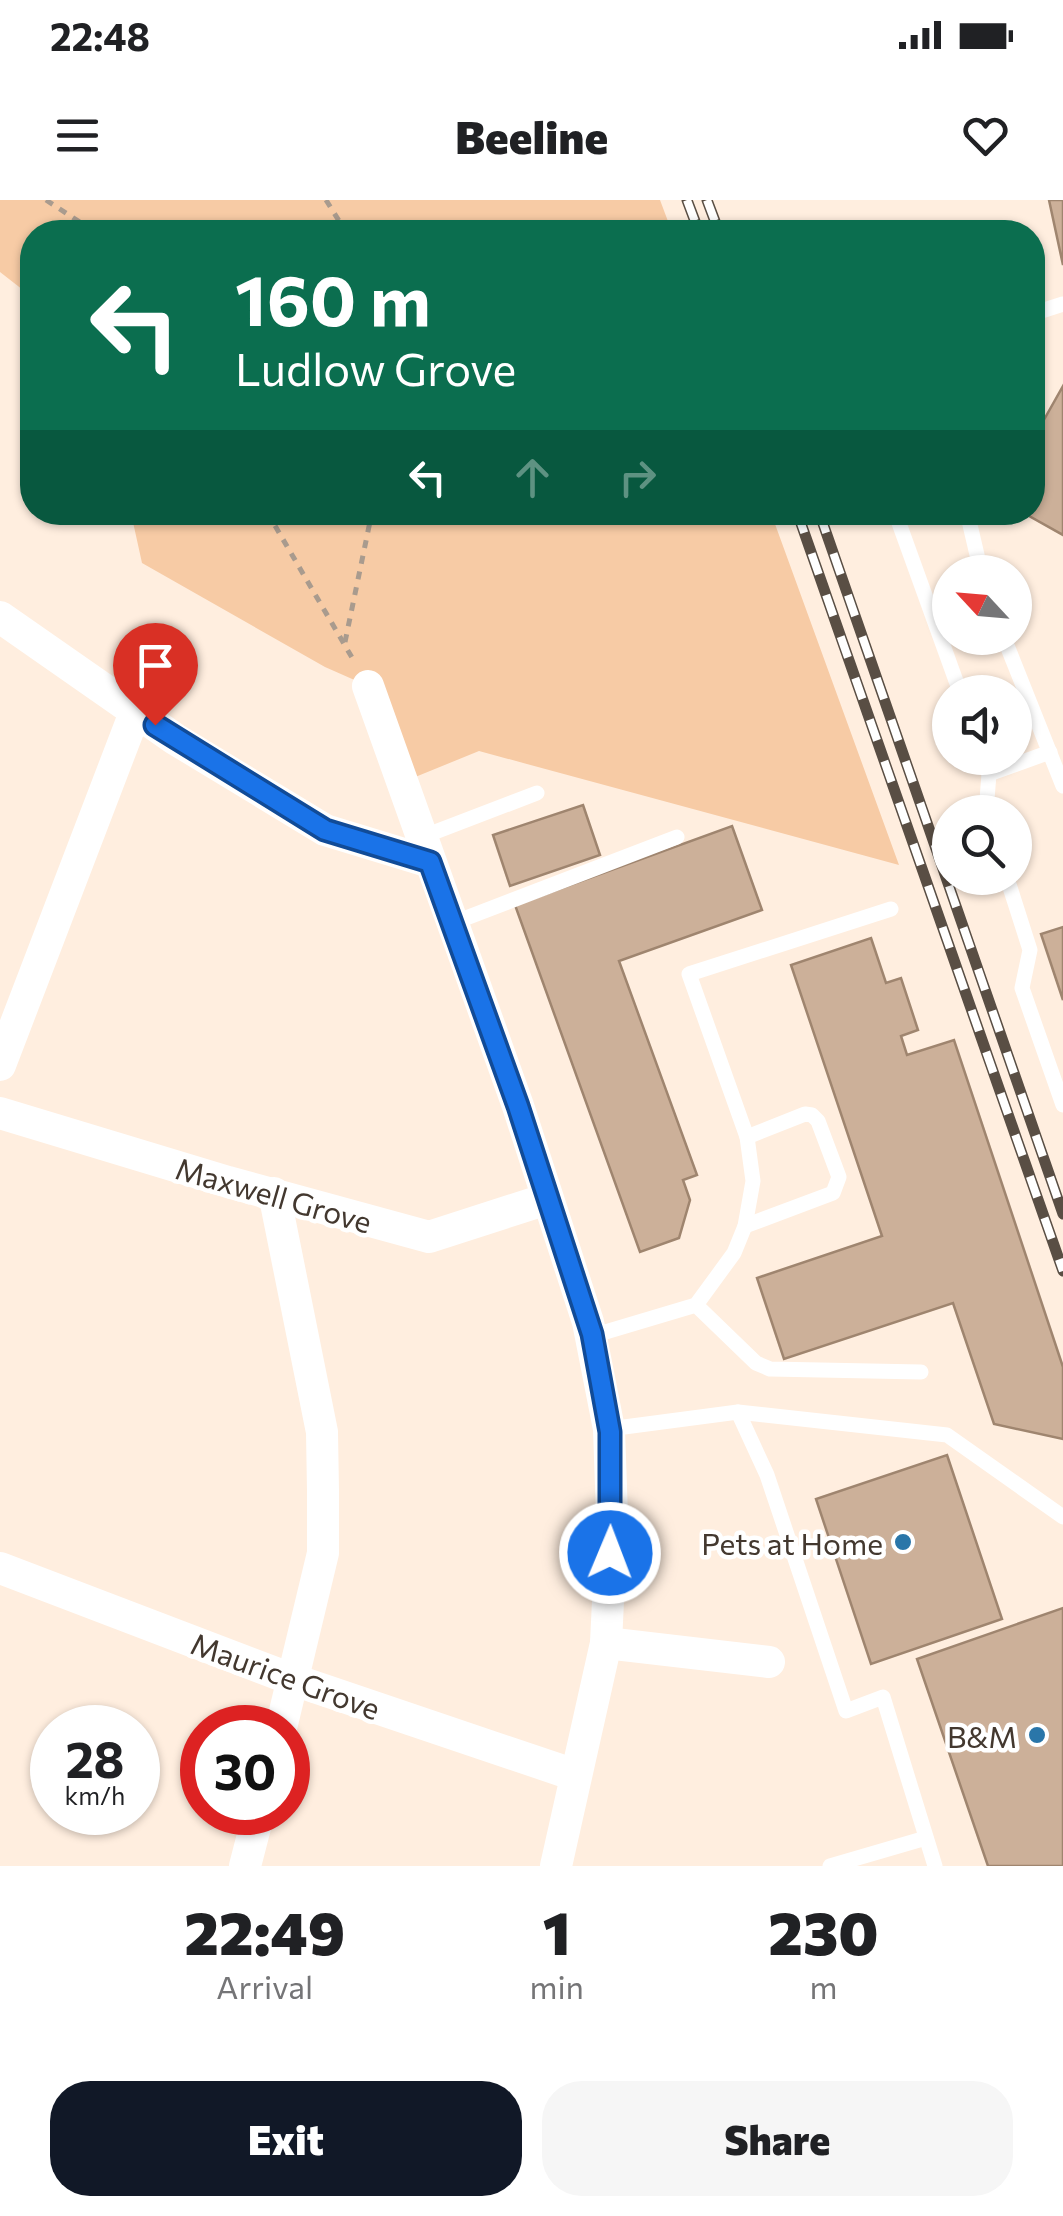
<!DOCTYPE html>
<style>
body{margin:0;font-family:Commissioner,sans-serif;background:#f6f6f6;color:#202124;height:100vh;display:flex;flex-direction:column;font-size:38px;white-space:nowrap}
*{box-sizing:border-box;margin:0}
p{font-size:32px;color:#757577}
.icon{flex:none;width:55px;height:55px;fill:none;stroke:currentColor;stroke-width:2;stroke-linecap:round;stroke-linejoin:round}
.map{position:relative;height:1666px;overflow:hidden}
.side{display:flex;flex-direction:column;background:#fff;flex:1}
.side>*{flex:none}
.top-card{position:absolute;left:20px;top:20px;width:1025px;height:305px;border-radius:40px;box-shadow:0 2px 8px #0004;background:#0b6e4f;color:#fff;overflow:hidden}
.needle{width:65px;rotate:296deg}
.tools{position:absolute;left:932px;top:355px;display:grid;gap:20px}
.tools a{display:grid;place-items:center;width:100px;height:100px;border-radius:50%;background:#fff;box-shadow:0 2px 8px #0004;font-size:50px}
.speed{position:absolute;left:30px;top:1505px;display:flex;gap:20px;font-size:50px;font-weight:700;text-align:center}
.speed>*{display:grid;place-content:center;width:130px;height:130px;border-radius:50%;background:#fff;box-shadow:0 2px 8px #0004;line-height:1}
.speed small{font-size:25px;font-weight:400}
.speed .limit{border:15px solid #d22;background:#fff;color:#111}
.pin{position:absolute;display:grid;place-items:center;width:85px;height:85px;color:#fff;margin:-102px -42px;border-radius:50% 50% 50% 0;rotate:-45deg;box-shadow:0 0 10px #0007}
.pin .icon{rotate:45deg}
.me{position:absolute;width:110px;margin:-55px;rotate:1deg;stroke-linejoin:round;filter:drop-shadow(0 0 8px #0008)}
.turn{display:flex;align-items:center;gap:35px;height:210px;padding:0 50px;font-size:45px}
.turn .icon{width:130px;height:130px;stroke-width:2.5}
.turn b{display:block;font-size:70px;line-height:85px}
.lanes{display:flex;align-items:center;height:95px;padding:0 50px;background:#0003;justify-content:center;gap:50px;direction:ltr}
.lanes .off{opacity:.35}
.eta{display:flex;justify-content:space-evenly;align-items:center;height:170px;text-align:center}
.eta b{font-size:60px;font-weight:800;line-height:70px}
.cta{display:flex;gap:20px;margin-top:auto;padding:20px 50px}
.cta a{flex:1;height:115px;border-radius:40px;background:#111827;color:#fff;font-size:40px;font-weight:800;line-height:115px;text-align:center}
.cta a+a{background:#f6f6f6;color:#202124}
.status{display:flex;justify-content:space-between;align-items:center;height:70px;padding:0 50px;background:#fff;direction:ltr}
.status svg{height:28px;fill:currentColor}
header{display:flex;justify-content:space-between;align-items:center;height:130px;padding:0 50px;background:#fff;font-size:45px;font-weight:800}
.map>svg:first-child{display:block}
.green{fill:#f7cba5}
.building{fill:#ccb099;stroke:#9f856f;stroke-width:2.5}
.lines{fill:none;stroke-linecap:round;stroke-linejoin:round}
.path{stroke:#a99b8e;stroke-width:5;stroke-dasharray:8 8;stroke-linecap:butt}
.service{stroke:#fff;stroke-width:15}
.minor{stroke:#fff;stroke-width:32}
.rail-casing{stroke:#594e44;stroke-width:11}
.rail{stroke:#fff;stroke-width:8;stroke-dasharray:22;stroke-linecap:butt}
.route-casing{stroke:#114b97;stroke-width:25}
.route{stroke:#1a73e8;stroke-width:18}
.poi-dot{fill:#2a76a9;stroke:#fff;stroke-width:4}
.labels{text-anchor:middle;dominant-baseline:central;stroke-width:9;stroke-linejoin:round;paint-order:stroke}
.street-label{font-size:30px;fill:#43382f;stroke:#fff}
.poi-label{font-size:30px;fill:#43382f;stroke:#fff;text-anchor:end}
</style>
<div class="status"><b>22:48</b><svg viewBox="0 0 49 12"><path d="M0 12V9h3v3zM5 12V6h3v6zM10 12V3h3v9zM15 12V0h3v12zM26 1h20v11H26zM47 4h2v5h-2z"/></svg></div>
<header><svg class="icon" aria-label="menu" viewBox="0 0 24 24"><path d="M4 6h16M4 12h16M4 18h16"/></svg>Beeline<svg class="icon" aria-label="heart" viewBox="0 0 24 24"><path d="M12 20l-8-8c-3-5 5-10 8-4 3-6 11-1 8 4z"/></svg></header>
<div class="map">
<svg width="1063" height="1666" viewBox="0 0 1063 1666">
<rect width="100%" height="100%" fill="#ffeedf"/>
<g class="green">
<path d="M0 0H660L672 32H32V97L0 72Z"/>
<path d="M131 313H771L899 665 479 551 403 582 368 486 325 467 142 363Z"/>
</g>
<g class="building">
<path d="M1049 0H1063V65Z"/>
<path d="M1063 186V335L1022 312H1032V241Z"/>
<path d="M583 605 600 655 510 686 493 635Z"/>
<path d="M732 626 762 710 619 761 697 975 683 980 690 1000 679 1038 640 1052 515 705Z"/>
<path d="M1063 727V800L1041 734Z"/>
<path d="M871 738 886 783 901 778 918 830 901 836 907 855 954 840 1063 1167V1239L994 1224 953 1103 784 1159 757 1078 882 1036 791 765Z"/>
<path d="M947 1255 1002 1419 871 1464 816 1299Z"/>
<path d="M1063 1408V1666H988L917 1459Z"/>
</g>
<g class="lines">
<g class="path">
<path d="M46 0 95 32"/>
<path d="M326 0 346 32"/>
<path d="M267 312 354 461"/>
<path d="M345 442 372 312"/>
</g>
<g class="service">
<path d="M1032 114 1063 104"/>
<path d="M895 312 960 492"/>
<path d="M967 312 981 372"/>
<path d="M1004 438 1063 586"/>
<path d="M983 558 989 574 1050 552"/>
<path d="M986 612 989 574"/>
<path d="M422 637 537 593"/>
<path d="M1007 678 1030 750 1022 788 1063 905"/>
<path d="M453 723 677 637"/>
<path d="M745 1026 833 993 839 977 818 921 812 915 805 914 747 937"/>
<path d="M696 1105 756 1163 770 1169 921 1172"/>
<path d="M592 1136 696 1105 734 1053 745 1026 753 981 747 937 689 774 891 709"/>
<path d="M738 1212 767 1275 846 1511 883 1497 935 1666"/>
<path d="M609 1229 738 1212 947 1235 1063 1317"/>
<path d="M830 1666 926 1638"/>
</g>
<g class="minor">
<path d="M0 417 175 539 325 630 430 662"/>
<path d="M368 486 518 906 588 1122 609 1229 612 1316 606 1443 556 1666"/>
<path d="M0 865 136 510"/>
<path d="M0 913 228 982 429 1037 547 999"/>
<path d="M274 993 322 1232 323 1291V1353L281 1528"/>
<path d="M0 1368 294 1480 575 1575"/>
<path d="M606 1443 769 1462"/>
<path d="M245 1666 259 1612"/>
</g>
<defs>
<g id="rail">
<path d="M687 0 699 32"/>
<path d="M707 0 719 32"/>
<path d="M797 312 1063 1071"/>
<path d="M819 312 1063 1014"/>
</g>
</defs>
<use href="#rail" class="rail-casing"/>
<use href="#rail" class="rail"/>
</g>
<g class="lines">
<defs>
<path id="route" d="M155 525 325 630 430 662 518 906 592 1134 610 1232V1353"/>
</defs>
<use href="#route" class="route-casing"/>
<use href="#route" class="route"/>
</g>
<g class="poi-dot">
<circle cx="903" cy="1342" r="10"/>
<circle cx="1037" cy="1535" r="10"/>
</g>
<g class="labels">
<g class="street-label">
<text transform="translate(274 994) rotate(16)">Maxwell Grove</text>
<text transform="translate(286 1475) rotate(20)">Maurice Grove</text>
</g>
<g class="poi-label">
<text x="883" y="1342">Pets at Home</text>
<text x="1017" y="1535">B&amp;M</text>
</g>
</g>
</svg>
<div class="tools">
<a><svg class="needle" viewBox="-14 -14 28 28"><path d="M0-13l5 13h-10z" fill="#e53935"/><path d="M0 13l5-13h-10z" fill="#757577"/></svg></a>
<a><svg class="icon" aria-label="sound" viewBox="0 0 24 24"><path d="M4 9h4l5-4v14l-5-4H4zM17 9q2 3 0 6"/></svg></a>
<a><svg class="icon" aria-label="search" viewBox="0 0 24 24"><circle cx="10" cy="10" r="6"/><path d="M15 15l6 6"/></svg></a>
</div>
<div class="speed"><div>28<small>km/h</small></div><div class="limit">30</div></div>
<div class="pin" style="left:155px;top:525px;background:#d93025"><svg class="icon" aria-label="arrive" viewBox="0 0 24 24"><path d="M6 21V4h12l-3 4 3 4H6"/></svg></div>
<svg class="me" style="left:610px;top:1353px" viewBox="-20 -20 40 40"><circle r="17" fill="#1a73e8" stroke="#fff" stroke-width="3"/><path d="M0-11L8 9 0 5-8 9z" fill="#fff"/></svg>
<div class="top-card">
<div class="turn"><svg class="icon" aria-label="left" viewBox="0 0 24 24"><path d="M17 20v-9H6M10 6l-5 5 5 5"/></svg><div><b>160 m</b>Ludlow Grove</div></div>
<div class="lanes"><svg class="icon" aria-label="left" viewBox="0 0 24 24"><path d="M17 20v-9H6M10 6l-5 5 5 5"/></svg><svg class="icon off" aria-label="ahead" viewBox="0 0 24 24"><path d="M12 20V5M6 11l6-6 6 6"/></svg><svg class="icon off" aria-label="right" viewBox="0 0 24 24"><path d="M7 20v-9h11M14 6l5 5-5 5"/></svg></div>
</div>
</div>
<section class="side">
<div class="eta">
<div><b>22:49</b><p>Arrival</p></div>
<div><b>1</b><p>min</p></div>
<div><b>230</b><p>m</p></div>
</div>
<div class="cta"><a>Exit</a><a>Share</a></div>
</section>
